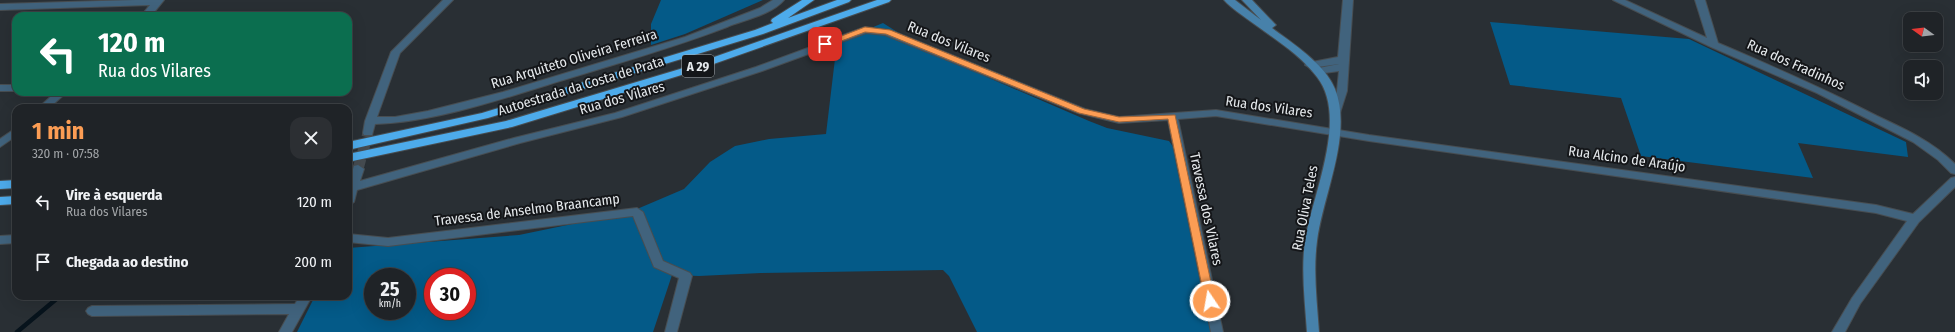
<!DOCTYPE html>
<html lang="pt">
<meta charset="utf-8">
<style>
body{margin:0;font-family:"Fira Sans Condensed",sans-serif;background:#2c2f33;color:#f1f3f6;height:100vh;display:flex;flex-direction:column;font-size:15px;white-space:nowrap}
*{box-sizing:border-box;margin:0}
p{font-size:13px;color:#a1a4a7}
.icon{flex:none;width:22px;height:22px;fill:none;stroke:currentColor;stroke-width:2;stroke-linecap:round;stroke-linejoin:round}
.map{position:relative;flex:1;overflow:hidden}
.side{position:absolute;left:12px;top:104px;width:340px;height:196px;display:flex;flex-direction:column;background:#1f2327;border-radius:12px;box-shadow:0 4px 16px #0002,0 0 0 1px #3c4044}
.side>*{flex:none}
.guide{position:absolute;left:12px;top:12px;width:340px;height:84px;border-radius:12px;box-shadow:0 4px 16px #0002,0 0 0 1px #3c4044;background:#0b6e4f;color:#fff;overflow:hidden}
.needle{width:26px;rotate:285deg}
.buttons{position:absolute;left:1903px;top:12px;display:grid;gap:8px}
.buttons a{display:grid;place-items:center;width:40px;height:40px;border-radius:8px;background:#1f2327;box-shadow:0 4px 16px #0002,0 0 0 1px #3c4044;font-size:20px}
.speed{position:absolute;left:364px;top:268px;display:flex;gap:8px;font-size:20px;font-weight:700;text-align:center}
.speed>*{display:grid;place-content:center;width:52px;height:52px;border-radius:50%;background:#1f2327;box-shadow:0 4px 16px #0002,0 0 0 1px #3c4044;line-height:1}
.speed small{font-size:10px;font-weight:400}
.speed .limit{border:6px solid #d22;background:#fff;color:#111}
.pin{position:absolute;display:grid;place-items:center;width:34px;height:34px;color:#fff;margin:-17px;border-radius:8px;box-shadow:0 2px 6px #0006}
.me{position:absolute;width:44px;margin:-22px;rotate:348deg;stroke-linejoin:round;filter:drop-shadow(0 0 3px #0008)}
.turn{display:flex;align-items:center;gap:14px;height:84px;padding:0 20px;font-size:18px}
.turn .icon{width:52px;height:52px;stroke-width:2.5}
.turn b{display:block;font-size:28px;line-height:34px}
.round{display:grid;place-items:center;flex:none;width:42px;height:42px;border-radius:12px;background:#2c2f33}
.summary{display:flex;align-items:center;justify-content:space-between;height:68px;padding:0 20px}
h1{font-size:24px;font-weight:700;line-height:30px;color:#fc9d54}
ul{padding:0;list-style:none}
li{display:flex;align-items:center;gap:12px;height:60px;padding:0 20px}
li div{flex:1}
li b{display:block;font-size:15px}
li em{font-style:normal}
.map>svg:first-child{display:block}
.forest{fill:#045a88;fill-rule:evenodd}
.lines{fill:none;stroke-linecap:round;stroke-linejoin:round}
.stream{stroke:#07131c;stroke-width:4.5}
.minor-tunnel{stroke:#454b50;stroke-width:11;stroke-dasharray:11 5.5;stroke-linecap:butt}
.minor-casing{stroke:#474d51;stroke-width:2}
.secondary-casing{stroke:#474d51;stroke-width:2}
.motorway-casing{stroke:#474d51;stroke-width:2}
.minor{fill:#41637d;fill-rule:evenodd}
.secondary{fill:#4781aa;fill-rule:evenodd}
.motorway{fill:#4dabeb;fill-rule:evenodd}
.route{fill:#fc9d54;stroke:#a46637}
.labels{text-anchor:middle;dominant-baseline:central;stroke-width:4;stroke-linejoin:round;paint-order:stroke}
.shield{fill:#141619;stroke:#a6aaad;stroke-width:1}
.shield-label{font-size:13px;font-weight:bold;fill:#e5e9ec}
.street-label{font-size:14px;fill:#e5e9ec;stroke:#141619}
</style>
<div class="map">
<svg width="1955" height="332" viewBox="0 0 1955 332">
<rect width="100%" height="100%" fill="#292f34"/>
<g class="forest">
<path d="M661 0H763L685 34 651 45V24Z"/>
<path d="M1490 22 1689 39 1906 142 1908 157 1798 143 1813 178 1641 156 1621 98 1510 85Z"/>
<path d="M883 23 902 35 989 78 1089 121 1107 128 1169 141 1181 158 1218 332H977L949 276 943 270 761 273 699 276 672 275 653 332H297L315 296H348V248L519 235 630 212 684 189 710 162 735 146 769 139 826 134 837 42ZM373 277H407V311H373ZM433 277H467V311H433Z"/>
</g>
<g class="lines">
<g class="stream">
<path d="M210 108 212 106"/>
<path d="M17 332 60 296"/>
</g>
<path class="minor-tunnel" d="M358 169 368 133"/>
<defs>
<g id="minor">
<path d="M135 0H164L151 16H141L150 5 0 10V4Z"/>
<path d="M443 0H453L400 53 377 117H395L428 111 503 92 685 37 760 8 773 0H784C771 15 744 20 727 27 672 48 616 64 560 81 502 99 435 122 375 124L372 135H364L363 133 365 121 391 52Z"/>
<path d="M1343 0H1353L1347 91 1340 113 1335 116 1330 113 1337 91 1339 71 1317 74 1312 71 1314 69 1339 64 1310 68 1305 65 1307 63 1338 57Z"/>
<path d="M1613 0H1625L1707 38 1695 0H1705L1718 43C1772 66 1825 89 1877 116 1905 129 1933 142 1955 164V174L1951 173 1938 160 1913 142 1817 93 1711 47Z"/>
<path d="M865 27 890 30 1085 109 1119 117 1216 110 1369 135 1876 205 1913 214 1951 178 1955 177V187L1919 222 1860 304 1845 332H1832L1852 298 1907 221 1876 213 1369 141 1216 116 1178 119 1223 332H1211L1168 120 1119 123 1078 113 885 35 866 33 762 71 622 117 520 143 357 190 354 202 348 206V184L354 166 358 165 364 169 360 181 514 138 615 113 756 67Z"/>
<rect x="0" y="85" width="16" height="6"/>
<path d="M56 92H67L49 108H38Z"/>
<path d="M16 128V136L0 147V139Z"/>
<path d="M637 208 643 212 663 261 690 273 692 276 677 332H665L679 278 654 267 633 216 388 246 348 242V234L388 238Z"/>
<path d="M16 235V243L0 244V236Z"/>
<path d="M300 296H312L292 332H279L289 314 92 316 88 314 86 311 88 308 92 306 295 304Z"/>
</g>
<path id="secondary" d="M1224 0H1235L1261 20 1242 0H1252L1274 23 1276 25 1272 28C1292 43 1325 64 1335 89 1353 134 1323 195 1317 241 1313 271 1317 302 1319 332H1307C1305 302 1301 271 1305 241 1312 195 1349 118 1317 77 1300 54 1273 38 1250 21 1242 15 1231 8 1224 0Z"/>
<g id="motorway">
<path d="M802 0H814L788 18 837 0H851L849 2 763 34 488 118 348 150V142L482 113 755 30 773 23 771 21 772 19Z"/>
<path d="M877 0H891L889 2 688 73 512 127 348 162V154L506 121 680 69Z"/>
<path d="M16 180V188L0 189V181Z"/>
<path d="M16 196V204L0 205V197Z"/>
</g>
</defs>
<use href="#minor" class="minor-casing"/>
<use href="#secondary" class="secondary-casing"/>
<use href="#motorway" class="motorway-casing"/>
<use href="#minor" class="minor"/>
<use href="#secondary" class="secondary"/>
<use href="#motorway" class="motorway"/>
</g>
<path class="route" d="M865 27 890 30 1084 109 1119 117 1175 115 1215 301 1214 304 1210 305 1205 301 1168 119 1119 122 1079 113 886 34 865 32 828 46 821 44Z"/>
<g class="labels">
<rect class="shield" x="682" y="55" width="32" height="22" rx="3"/>
<g class="shield-label">
<text x="698" y="66">A 29</text>
</g>
<g class="street-label">
<text transform="translate(949 42) rotate(22)">Rua dos Vilares</text>
<text transform="translate(574 59) rotate(-17)">Rua Arquiteto Oliveira Ferreira</text>
<text transform="translate(1796 65) rotate(24)">Rua dos Fradinhos</text>
<text transform="translate(581 86) rotate(-17)">Autoestrada da Costa de Prata</text>
<text transform="translate(622 98) rotate(-16)">Rua dos Vilares</text>
<text transform="translate(1269 107) rotate(8)">Rua dos Vilares</text>
<text transform="translate(1627 159) rotate(8)">Rua Alcino de Araújo</text>
<text transform="translate(1305 208) rotate(-79)">Rua Oliva Teles</text>
<text transform="translate(1206 209) rotate(78)">Travessa dos Vilares</text>
<text transform="translate(527 210) rotate(-7)">Travessa de Anselmo Braancamp</text>
</g>
</g>
</svg>
<div class="buttons">
<a><svg class="needle" viewBox="-14 -14 28 28"><path d="M0-13l5 13h-10z" fill="#e53935"/><path d="M0 13l5-13h-10z" fill="#a1a4a7"/></svg></a>
<a><svg class="icon" aria-label="sound" viewBox="0 0 24 24"><path d="M4 9h4l5-4v14l-5-4H4zM17 9q2 3 0 6"/></svg></a>
</div>
<div class="speed"><div>25<small>km/h</small></div><div class="limit">30</div></div>
<div class="pin" style="left:825px;top:44px;background:#d93025"><svg class="icon" aria-label="arrive" viewBox="0 0 24 24"><path d="M6 21V4h12l-3 4 3 4H6"/></svg></div>
<svg class="me" style="left:1210px;top:301px" viewBox="-20 -20 40 40"><circle r="17" fill="#fc9d54" stroke="#fff" stroke-width="3"/><path d="M0-11L8 9 0 5-8 9z" fill="#fff"/></svg>
<div class="guide">
<div class="turn"><svg class="icon" aria-label="left" viewBox="0 0 24 24"><path d="M17 20v-9H6M10 6l-5 5 5 5"/></svg><div><b>120 m</b>Rua dos Vilares</div></div>
</div>
<section class="side">
<div class="summary"><div><h1>1 min</h1><p>320 m · 07:58</p></div><a class="round"><svg class="icon" aria-label="close" viewBox="0 0 24 24"><path d="M6 6l12 12M18 6L6 18"/></svg></a></div>
<ul>
<li><svg class="icon" aria-label="left" viewBox="0 0 24 24"><path d="M17 20v-9H6M10 6l-5 5 5 5"/></svg><div><b>Vire à esquerda</b><p>Rua dos Vilares</p></div><em>120 m</em></li>
<li><svg class="icon" aria-label="arrive" viewBox="0 0 24 24"><path d="M6 21V4h12l-3 4 3 4H6"/></svg><div><b>Chegada ao destino</b></div><em>200 m</em></li>
</ul>
</section>
</div>
